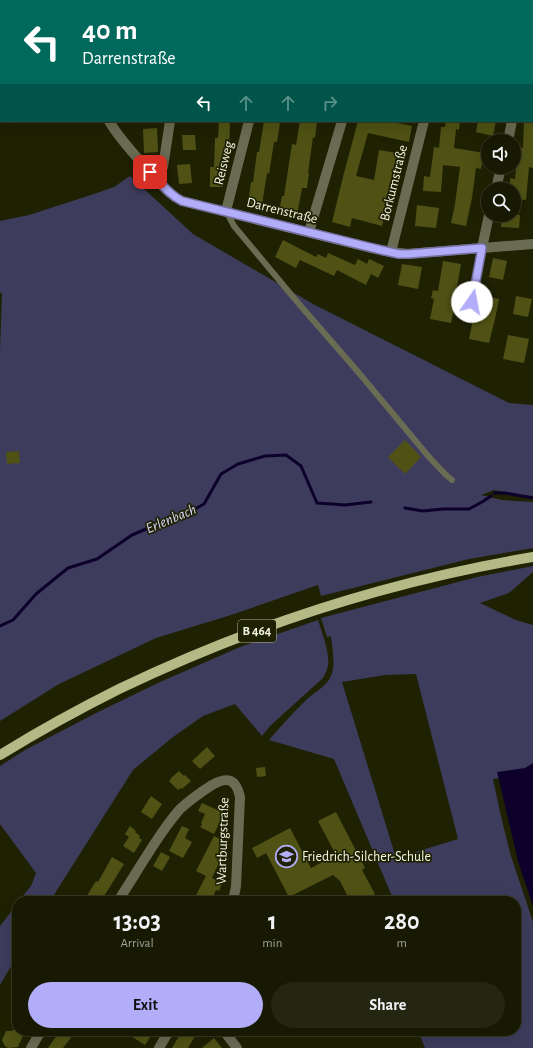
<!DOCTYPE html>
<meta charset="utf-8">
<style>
body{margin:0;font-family:"Alegreya Sans",sans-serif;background:#242611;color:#f1f3f6;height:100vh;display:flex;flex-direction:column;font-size:15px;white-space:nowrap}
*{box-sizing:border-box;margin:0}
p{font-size:13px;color:#9ea099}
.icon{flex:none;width:22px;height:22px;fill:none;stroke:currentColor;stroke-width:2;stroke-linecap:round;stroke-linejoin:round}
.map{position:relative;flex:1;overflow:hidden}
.details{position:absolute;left:12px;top:896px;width:509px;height:140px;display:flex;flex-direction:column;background:#171902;border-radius:16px;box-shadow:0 4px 16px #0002,0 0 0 1px #363824}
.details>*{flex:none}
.hud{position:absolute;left:0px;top:0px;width:533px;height:122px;box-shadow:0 4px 16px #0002,0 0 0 1px #363824;background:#00695c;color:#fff;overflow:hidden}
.tools{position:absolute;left:481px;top:134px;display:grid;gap:8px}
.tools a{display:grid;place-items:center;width:40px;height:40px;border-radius:50%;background:#171902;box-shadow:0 4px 16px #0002,0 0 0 1px #363824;font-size:20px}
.pin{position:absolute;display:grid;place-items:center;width:34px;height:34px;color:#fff;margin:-17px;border-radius:8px;box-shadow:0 2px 6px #0006}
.me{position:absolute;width:44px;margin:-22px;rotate:12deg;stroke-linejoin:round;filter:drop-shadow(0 0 3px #0008)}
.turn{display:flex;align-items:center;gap:14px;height:84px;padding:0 16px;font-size:18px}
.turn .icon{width:52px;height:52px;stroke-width:2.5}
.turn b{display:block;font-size:28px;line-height:34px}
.lanes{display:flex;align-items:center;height:38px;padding:0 16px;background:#0003;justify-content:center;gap:20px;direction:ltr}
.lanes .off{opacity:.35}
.eta{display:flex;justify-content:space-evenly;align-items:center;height:68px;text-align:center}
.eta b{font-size:24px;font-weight:700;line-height:28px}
.cta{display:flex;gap:8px;margin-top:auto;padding:8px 16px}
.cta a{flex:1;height:46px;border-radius:24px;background:#b2adf9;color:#111;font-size:16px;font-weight:700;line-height:46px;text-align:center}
.cta a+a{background:#242611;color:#f1f3f6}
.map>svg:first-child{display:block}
.green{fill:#3e3c5c;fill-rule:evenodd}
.water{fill:#0d012c}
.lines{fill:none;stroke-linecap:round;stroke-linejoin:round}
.stream{stroke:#0d012c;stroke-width:3}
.building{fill:#4f5214}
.lane{stroke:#696b53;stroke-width:6}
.street{stroke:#696b53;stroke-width:10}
.primary{stroke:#b4ba85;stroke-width:10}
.route-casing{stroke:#7470a2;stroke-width:10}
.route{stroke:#b2adf9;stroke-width:7}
.labels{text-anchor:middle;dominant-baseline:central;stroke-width:3.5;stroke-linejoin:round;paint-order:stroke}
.shield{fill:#1f2103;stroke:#b4b6a0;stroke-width:1}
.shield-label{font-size:13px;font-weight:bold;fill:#f4f6e4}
.street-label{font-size:14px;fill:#f4f6e4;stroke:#1f2103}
.poi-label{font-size:14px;fill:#f4f6e4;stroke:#1f2103;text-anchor:start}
.water-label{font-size:15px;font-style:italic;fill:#d6d5f6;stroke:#1f2103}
</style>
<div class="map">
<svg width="533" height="1048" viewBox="0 0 533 1048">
<rect width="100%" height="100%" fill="#1f2103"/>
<g class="green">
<path d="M130 176 193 234 313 304 509 403 533 405V496L522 495 494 490 481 495 502 500 533 502V548L469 559 321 596 318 585 231 615 156 638 59 684 0 721V350L2 294 0 292V221L29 215 94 194 114 187Z"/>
<path d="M533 566V572L509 593 480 603 516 620 533 625V902L500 778 493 779 500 812 510 853 533 922V1048H425L418 1031H516V901H394L334 759 269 740C280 727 292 714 305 701 313 693 326 687 331 676 336 664 332 648 331 636L327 637 321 618 477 577ZM416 674 458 839 396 858 342 682 385 675Z"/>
<path d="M318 620C322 633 330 653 328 666 327 670 325 674 323 678L270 726 262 736 235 704 203 716 173 737 133 770 50 901H19L31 886 36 873 0 824V766L25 750 96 713 160 682 240 647Z"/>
<path d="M17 904V956L0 985V926Z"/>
</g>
<path class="water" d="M533 763V906L518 861 497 772 525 768Z"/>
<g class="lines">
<g class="stream">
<path d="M494 493H505L533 498"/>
<path d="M405 508 423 511 443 509H469L482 502 491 496"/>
<path d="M0 626 13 620 36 594 68 568 97 559 132 535 146 529 177 519 204 504 221 474 238 464 265 456 286 455 301 466 317 503 345 505 371 502"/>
</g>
</g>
<g class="building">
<path d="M219 121H230L229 157H223V187H210V167H214L215 138H218Z"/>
<path d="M264 121 280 123 277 142H274L269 174 267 173 262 205 248 203 251 182H253L257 152H259Z"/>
<path d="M300 121 317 122 315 138 313 137 308 173H309L307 188H302L297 215 279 212 282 196H284L292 144 296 145Z"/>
<path d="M358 121H388L412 126 409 142 368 133 356 176 374 180 379 150 397 153 385 207H387L382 226 352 218 350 227 332 222 344 173Z"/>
<path d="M446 121H460L459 130 456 129 454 148 484 153 481 169 476 168 472 198 466 226 451 223 455 204 460 167 443 165 441 192 423 191 424 176 430 177 434 147 439 148 441 127H445Z"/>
<path d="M478 121H496L493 136 476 132Z"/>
<path d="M524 121H533V168L529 167 526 200 514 199V189H510V178L515 179 518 147 523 148Z"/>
<path d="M157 128 158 152 144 153 143 129Z"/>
<path d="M182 135H195L196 150H183Z"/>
<path d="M190 164 192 183 179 184 177 165Z"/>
<path d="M417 205 439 208 436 228 415 226Z"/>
<path d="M502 215H520L519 228 501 227Z"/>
<path d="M283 240 316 257 318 254 326 258 328 253 355 265 358 259 367 264 369 259 384 266 378 278 371 274 366 285 337 270 334 276 300 260 296 268 275 257Z"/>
<path d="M493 258 507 261 503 280 489 277Z"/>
<path d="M443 261 461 264 455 299H456L451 323 430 319 434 299 431 298 433 290 438 291Z"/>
<path d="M402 264 422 267 418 289 398 285Z"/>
<path d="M478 295 499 299 495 319 489 343 469 339Z"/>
<path d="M516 296 532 299 528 317 513 314Z"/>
<path d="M508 335 529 339 524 363 503 359Z"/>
<path d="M405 440 421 457 405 474 388 457Z"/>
<path d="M19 451 20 463 7 464 6 452Z"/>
<path d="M207 747 215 756 200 769 192 761Z"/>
<path d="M265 767 266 776 257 777 256 768Z"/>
<path d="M179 771 184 776 185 775 191 781 182 789 181 788 178 790 169 781 171 779H170Z"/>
<path d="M151 796 162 804 152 819 141 812Z"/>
<path d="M202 803 224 813 214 834 200 827 202 825 201 823 205 814 198 811Z"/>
<path d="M336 812 365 868 362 870 375 894 369 897 371 901H350L340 881 333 875 289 897 266 853 257 858 252 848 290 828 311 868 336 855 318 821Z"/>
<path d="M130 826 136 831 135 832 140 836 139 838 142 840 134 853 123 846 129 837 125 834Z"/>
<path d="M182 826 189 829 185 838 192 842 183 858 169 851Z"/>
<path d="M214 836 224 841 218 854 222 856 212 878 222 883 219 891 216 890 211 901H193L206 876 196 871Z"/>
<path d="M161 852 170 857 162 871 153 866Z"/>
<path d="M112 857 124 864 101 901H89L85 899 96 881 98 882Z"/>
<path d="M17 1029V1031H25L18 1047 8 1048 5 1046 2 1040 6 1031H10Z"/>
<path d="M60 1031H76L63 1048H48Z"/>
<path d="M123 1031H154L145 1045Z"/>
<path d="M182 1031H187L195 1036 188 1048H172Z"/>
<path d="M214 1038 222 1048H202Z"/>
</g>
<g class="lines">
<g class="lane">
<path d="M226 211 234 226 299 304 359 373 429 457 445 474 452 480"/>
<path d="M472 302 482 248"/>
</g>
<g class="street">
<path d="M71 0V1"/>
<path d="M183 0V1"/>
<path d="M279 1V0"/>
<path d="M454 1V0"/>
<path d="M532 47 533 46"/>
<path d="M109 121C120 140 136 156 150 172 160 183 169 195 182 201L371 248 391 252 408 254 533 244"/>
<path d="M508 141 512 121"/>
<path d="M156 179 161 172 163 167 170 121"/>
<path d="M496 189 501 167"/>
<path d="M226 211 249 121"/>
<path d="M309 232 342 121"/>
<path d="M482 248 489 215"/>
<path d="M391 252 424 121"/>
<path d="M118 901C133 878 147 854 163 831 168 824 174 816 180 809 190 800 201 792 212 785 228 776 236 779 240 797L236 886 233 901"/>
<path d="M224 1031 237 1048"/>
<path d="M31 1048 41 1031"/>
<path d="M159 1048 169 1031"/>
</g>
<path class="primary" d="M0 755C39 731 79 709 119 689 250 626 390 581 533 557"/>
</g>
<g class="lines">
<defs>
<path id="route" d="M150 172C160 182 169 195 182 201L381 250 399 254H408L482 248 472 302"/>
</defs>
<use href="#route" class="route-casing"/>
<use href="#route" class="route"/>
</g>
<defs>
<symbol id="school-ring" viewBox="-11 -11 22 22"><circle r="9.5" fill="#1f2103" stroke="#b2adf9" stroke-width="1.5"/><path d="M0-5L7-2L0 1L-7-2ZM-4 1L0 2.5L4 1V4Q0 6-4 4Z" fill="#b2adf9"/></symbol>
</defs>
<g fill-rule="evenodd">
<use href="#school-ring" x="274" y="844" width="25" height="25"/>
</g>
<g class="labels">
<rect class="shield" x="238" y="620" width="38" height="22" rx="3"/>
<g class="shield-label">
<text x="257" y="631">B 464</text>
</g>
<g class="street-label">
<text transform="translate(224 163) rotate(-76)">Reisweg</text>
<text transform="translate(394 183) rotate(-76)">Borkumstraße</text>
<text transform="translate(282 211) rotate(14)">Darrenstraße</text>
<text transform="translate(223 841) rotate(-88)">Wartburgstraße</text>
</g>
<g class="poi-label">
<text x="302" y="857">Friedrich-Silcher-Schule</text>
</g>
<g class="water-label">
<text transform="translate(171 519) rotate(-23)">Erlenbach</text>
</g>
</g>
</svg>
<div class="tools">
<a><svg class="icon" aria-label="sound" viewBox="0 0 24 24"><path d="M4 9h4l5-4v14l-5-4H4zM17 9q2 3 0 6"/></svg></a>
<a><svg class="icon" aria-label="search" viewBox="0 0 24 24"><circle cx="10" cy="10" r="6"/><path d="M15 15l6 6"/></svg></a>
</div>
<div class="pin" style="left:150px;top:172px;background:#d93025"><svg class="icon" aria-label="arrive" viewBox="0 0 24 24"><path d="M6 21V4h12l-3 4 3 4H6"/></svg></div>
<svg class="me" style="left:472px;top:302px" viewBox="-20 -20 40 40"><circle r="19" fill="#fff"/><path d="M0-13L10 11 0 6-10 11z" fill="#b2adf9"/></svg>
<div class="hud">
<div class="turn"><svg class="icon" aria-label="left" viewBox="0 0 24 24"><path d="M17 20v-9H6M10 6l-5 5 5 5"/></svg><div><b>40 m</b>Darrenstraße</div></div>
<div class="lanes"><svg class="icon" aria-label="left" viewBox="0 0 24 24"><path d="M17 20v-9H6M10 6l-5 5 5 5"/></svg><svg class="icon off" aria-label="ahead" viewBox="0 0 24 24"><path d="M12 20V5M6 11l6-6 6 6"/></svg><svg class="icon off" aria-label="ahead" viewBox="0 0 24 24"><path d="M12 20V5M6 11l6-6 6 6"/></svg><svg class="icon off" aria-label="right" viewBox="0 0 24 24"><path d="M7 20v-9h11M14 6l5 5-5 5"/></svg></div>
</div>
<section class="details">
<div class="eta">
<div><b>13:03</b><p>Arrival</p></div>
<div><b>1</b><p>min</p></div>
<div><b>280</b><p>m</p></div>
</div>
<div class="cta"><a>Exit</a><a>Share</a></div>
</section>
</div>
